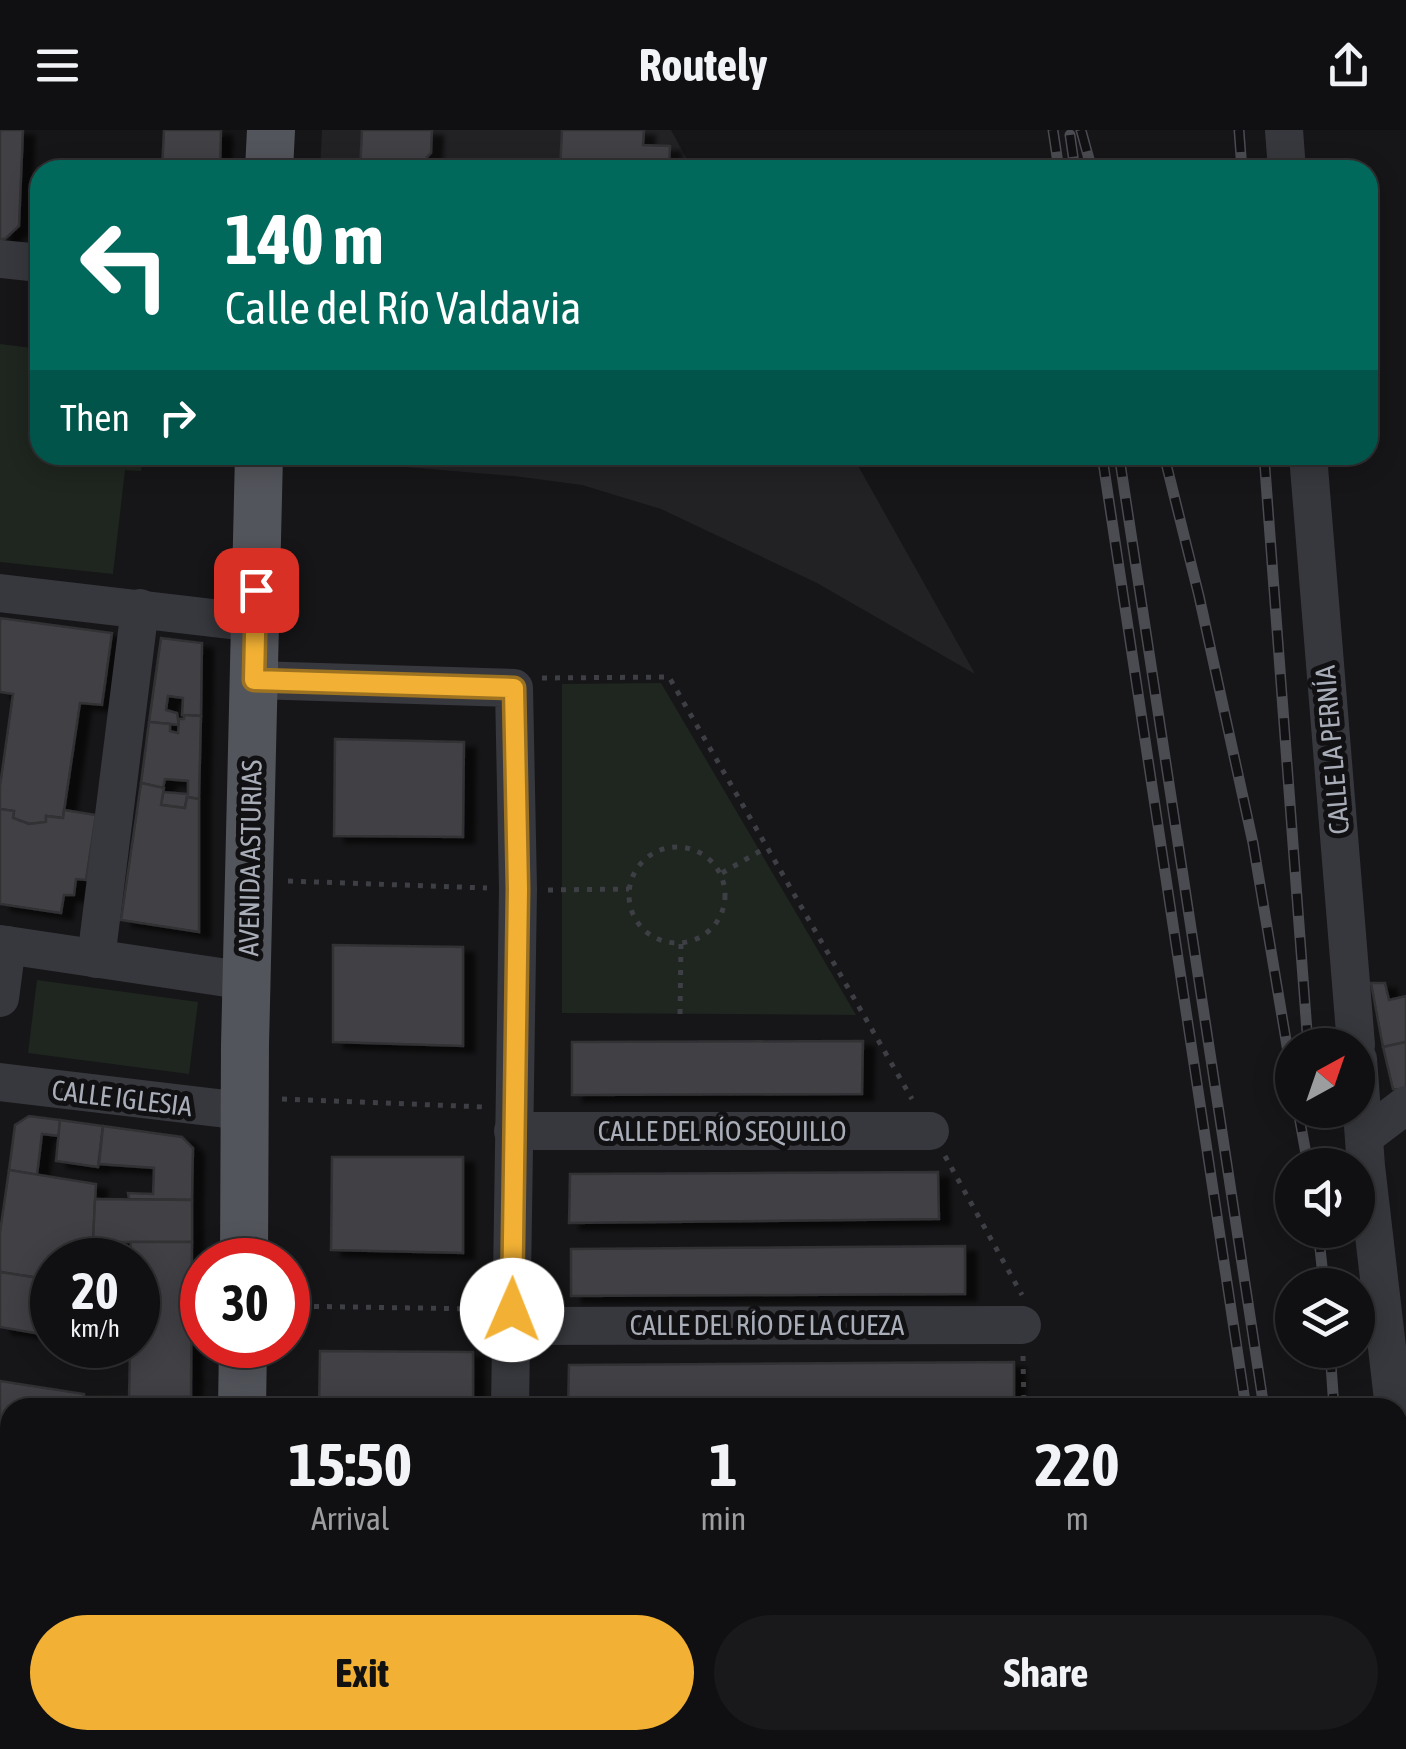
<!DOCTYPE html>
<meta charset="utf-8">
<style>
body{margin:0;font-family:"Asap Condensed",sans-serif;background:#19191b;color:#f1f3f6;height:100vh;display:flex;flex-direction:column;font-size:38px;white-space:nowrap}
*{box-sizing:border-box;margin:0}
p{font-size:32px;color:#9c9d9f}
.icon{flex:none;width:55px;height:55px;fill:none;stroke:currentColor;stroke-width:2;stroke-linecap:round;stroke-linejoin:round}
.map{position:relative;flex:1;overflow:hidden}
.sheet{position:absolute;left:0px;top:1268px;width:1408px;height:352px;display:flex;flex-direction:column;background:#101012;border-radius:30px 30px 0 0;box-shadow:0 5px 25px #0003,0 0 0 2px #303032}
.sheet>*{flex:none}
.top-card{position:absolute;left:30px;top:30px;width:1348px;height:305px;border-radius:30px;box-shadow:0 5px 25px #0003,0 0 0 2px #303032;background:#00695c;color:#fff;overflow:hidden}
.needle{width:65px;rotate:40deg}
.controls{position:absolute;left:1275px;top:898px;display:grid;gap:20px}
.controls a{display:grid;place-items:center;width:100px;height:100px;border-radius:50%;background:#101012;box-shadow:0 5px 25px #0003,0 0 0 2px #303032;font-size:50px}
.speed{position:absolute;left:30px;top:1108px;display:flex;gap:20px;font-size:50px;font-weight:700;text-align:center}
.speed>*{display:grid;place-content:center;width:130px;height:130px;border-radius:50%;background:#101012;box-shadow:0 5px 25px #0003,0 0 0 2px #303032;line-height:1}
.speed small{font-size:25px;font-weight:400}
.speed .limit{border:15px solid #d22;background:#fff;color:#111}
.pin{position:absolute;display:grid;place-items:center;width:85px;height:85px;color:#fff;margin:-42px;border-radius:20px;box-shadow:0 5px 15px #0006}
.me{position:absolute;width:110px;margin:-55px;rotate:1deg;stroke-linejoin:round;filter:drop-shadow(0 0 8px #0008)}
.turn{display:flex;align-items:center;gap:35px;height:210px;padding:0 30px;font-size:45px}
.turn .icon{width:130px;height:130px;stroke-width:2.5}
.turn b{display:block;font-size:70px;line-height:85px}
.then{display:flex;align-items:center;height:95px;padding:0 30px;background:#0003;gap:20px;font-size:38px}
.eta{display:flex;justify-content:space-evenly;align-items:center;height:170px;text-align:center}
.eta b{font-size:60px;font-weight:700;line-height:70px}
.primary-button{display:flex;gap:20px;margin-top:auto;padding:20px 30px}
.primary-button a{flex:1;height:115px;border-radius:60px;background:#f2b134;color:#111;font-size:40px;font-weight:700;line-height:115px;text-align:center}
.primary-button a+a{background:#19191b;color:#f1f3f6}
header{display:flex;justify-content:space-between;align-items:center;height:130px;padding:0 30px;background:#101012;font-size:45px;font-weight:700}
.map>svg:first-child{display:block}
.built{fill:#222225}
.green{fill:#1e261f}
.building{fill:#404145;stroke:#303034;stroke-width:2.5;filter:url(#shadow)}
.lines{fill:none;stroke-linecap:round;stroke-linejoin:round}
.path{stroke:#3d3f44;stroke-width:5;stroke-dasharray:5 8;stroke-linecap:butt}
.minor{stroke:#37383d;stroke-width:38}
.major{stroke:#53555c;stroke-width:48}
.rail-casing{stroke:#4a4c52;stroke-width:11}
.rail{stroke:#111113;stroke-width:8;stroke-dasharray:22;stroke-linecap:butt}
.route-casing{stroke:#9d7322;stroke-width:25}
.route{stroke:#f2b134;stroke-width:18}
.labels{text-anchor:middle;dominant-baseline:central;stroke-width:10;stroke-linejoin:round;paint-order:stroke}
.street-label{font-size:28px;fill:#a8adb8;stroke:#111113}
</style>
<header><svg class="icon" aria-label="menu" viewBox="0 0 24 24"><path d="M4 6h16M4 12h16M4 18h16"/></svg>Routely<svg class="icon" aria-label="share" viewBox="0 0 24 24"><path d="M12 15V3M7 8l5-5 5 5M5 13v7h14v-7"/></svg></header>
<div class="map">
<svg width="1406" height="1619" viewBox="0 0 1406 1619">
<defs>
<filter id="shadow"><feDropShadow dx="11" dy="6" stdDeviation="2.5" flood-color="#0009"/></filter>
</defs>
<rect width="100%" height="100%" fill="#161618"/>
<g class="built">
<path d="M322 0H671L693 40H320Z"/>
<path d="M310 325H852L975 544 817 453 661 379 582 355 514 346 309 329Z"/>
</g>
<g class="green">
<path d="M0 214 40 219V325H143L141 341 125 340 113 444 0 432Z"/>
<path d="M661 553 856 885 562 883V554Z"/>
<path d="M37 850 198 872 189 944 28 923Z"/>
<path d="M1081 1610 1080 1619H321V1611Z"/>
</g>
<g class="building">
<path d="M0 0H23L19 96 5 109H0Z"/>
<path d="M164 0H221L220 40H162Z"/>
<path d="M362 0H432L431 23 427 27 428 40H360Z"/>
<path d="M562 0H644L643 15 670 16 669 40H560Z"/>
<path d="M0 488 112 503 102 575 80 573 63 688 46 686V692L29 694 13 688 14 681 0 679V656L13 564 0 562Z"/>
<path d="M161 508 202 513 201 586 182 585 183 568 168 566 166 580 177 583 179 595 149 592Z"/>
<path d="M184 585 201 586 199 669 187 667 185 678 161 675 163 662 188 664V651L165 649 163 658 141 653 149 592 170 594V601L178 603 179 589H184Z"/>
<path d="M335 609 464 612 463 707 334 706Z"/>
<path d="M141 653 164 658 161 675 185 678 187 667 199 669V802L121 790Z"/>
<path d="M0 679 14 681 13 688 29 694 46 692V686L63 688 64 680 96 685 86 750 76 749 74 765H64L61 783 0 774Z"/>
<path d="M333 815 463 817V916L333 912Z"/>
<path d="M1371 853H1385L1389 870 1406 866V912L1383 917Z"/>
<path d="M863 911 862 964 572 965V912Z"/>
<path d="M1406 912V957L1402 960 1393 959 1383 917Z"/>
<path d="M29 986 60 990 59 1006 42 1004 37 1045 9 1040 15 995Z"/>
<path d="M60 990 103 996 98 1037 56 1031Z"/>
<path d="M103 996 182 1007 193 1018 192 1070 129 1069 128 1063 153 1064 154 1038 99 1034Z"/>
<path d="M332 1027H463V1123L331 1120Z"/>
<path d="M9 1040 96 1054 92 1130H52V1150L0 1142V1102Z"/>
<path d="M938 1042 939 1089 569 1093 570 1044Z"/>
<path d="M95 1069 192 1070V1112H93Z"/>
<path d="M131 1112H192L191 1267H129L130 1219H125L126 1215H138V1130H130Z"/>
<path d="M965 1116V1164L571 1166V1119Z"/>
<path d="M0 1142 52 1150V1206L0 1197Z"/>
<path d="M320 1221 473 1222V1278H319Z"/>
<path d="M1014 1232V1278H568L569 1235Z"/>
<path d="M0 1251 84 1264 83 1278H10V1306L0 1305Z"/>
<path d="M84 1267H191V1278H83Z"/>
<path d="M0 1362 10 1364V1453L0 1452Z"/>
<path d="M0 1492 10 1493V1570L0 1569Z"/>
<path d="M8 1609 10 1610 79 1619H7Z"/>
<path d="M84 1610H189V1619L84 1618Z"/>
</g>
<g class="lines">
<g class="path">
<path d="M542 548 669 547 912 969"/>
<circle cx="677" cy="765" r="48"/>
<path d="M722 743 767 717"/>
<path d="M288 751 487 758"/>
<path d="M548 760 629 759"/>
<path d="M680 884 681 813"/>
<path d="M282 969 485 977"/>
<path d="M945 1026 1022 1165"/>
<path d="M288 1176 479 1179"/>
<path d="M1023 1226 1024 1278"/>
<path d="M711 1619V1610"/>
</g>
<g class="minor">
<path d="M1284 0 1287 40"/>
<path d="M0 129 40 133"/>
<path d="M1308 325 1356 915"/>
<path d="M0 463 255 493"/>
<path d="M254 550 514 558 518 759 510 1278"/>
<path d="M0 814 247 851"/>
<path d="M96 829 140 478"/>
<path d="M0 868 7 815"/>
<path d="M1358 929 1366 1036 1394 1278"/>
<path d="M0 952 243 981"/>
<path d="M513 1001H930"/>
<path d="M1364 1007 1406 975"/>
<path d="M512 1196 1022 1195"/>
<path d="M1398 1313 1406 1426"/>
<path d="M0 1333 10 1334"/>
<path d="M1398 1473 1406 1469"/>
<path d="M0 1478 10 1480"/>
<path d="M0 1590 10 1591"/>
<path d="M1104 1610 1105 1619"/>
<path d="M1226 1610 1233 1619"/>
</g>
<g class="major">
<path d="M269 40 271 0"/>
<path d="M244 1130 245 915 259 325"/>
<path d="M242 1278 243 1215"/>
<path d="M230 1619 233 1610"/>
</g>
<defs>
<g id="rail">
<path d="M1053 0 1059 40"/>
<path d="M1081 0 1092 40"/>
<path d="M1239 0 1242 40"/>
<path d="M1070 5 1075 40"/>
<path d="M1102 325 1246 1278"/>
<path d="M1119 325 1264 1278"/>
<path d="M1164 325 1199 466 1253 713 1292 946"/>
<path d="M1264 325 1308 915"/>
<path d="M1298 980 1308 1035"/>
<path d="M1318 1100 1324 1155"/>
<path d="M1330 1220 1334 1278"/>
<path d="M1291 1610 1292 1619"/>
<path d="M1315 1610 1316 1619"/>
<path d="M1358 1610 1359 1619"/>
</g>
</defs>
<use href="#rail" class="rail-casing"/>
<use href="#rail" class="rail"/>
</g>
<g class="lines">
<defs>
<path id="route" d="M256 460 254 550 514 558 518 759 512 1180"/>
</defs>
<use href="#route" class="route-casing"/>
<use href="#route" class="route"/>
</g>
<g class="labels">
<g class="street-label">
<text transform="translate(1332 620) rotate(-95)">CALLE LA PERNÍA</text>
<text transform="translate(250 728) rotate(-89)">AVENIDA ASTURIAS</text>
<text transform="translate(122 968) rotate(7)">CALLE IGLESIA</text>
<text x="722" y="1001">CALLE DEL RÍO SEQUILLO</text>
<text x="767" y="1195">CALLE DEL RÍO DE LA CUEZA</text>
</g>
</g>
</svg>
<div class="controls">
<a><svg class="needle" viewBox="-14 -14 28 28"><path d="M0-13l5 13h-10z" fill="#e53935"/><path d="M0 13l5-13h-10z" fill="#9c9d9f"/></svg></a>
<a><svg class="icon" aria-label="sound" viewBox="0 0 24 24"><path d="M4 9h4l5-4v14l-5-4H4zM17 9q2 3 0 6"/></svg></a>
<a><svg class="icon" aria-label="layers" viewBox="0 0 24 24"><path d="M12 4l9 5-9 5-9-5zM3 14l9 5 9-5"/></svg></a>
</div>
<div class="speed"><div>20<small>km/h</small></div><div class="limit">30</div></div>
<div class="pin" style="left:256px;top:460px;background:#d93025"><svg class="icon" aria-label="arrive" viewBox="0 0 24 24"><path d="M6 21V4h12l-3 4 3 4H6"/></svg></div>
<svg class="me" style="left:512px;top:1180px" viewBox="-20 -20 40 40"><circle r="19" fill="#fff"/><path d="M0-13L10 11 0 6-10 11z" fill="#f2b134"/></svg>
<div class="top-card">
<div class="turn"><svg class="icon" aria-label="left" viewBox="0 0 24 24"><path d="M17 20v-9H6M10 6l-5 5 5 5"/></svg><div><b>140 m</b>Calle del Río Valdavia</div></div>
<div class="then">Then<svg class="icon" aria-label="right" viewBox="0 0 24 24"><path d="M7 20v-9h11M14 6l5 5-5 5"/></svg></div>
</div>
<section class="sheet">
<div class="eta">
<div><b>15:50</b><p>Arrival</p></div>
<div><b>1</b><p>min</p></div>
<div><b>220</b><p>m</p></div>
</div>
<div class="primary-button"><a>Exit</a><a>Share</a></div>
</section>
</div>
